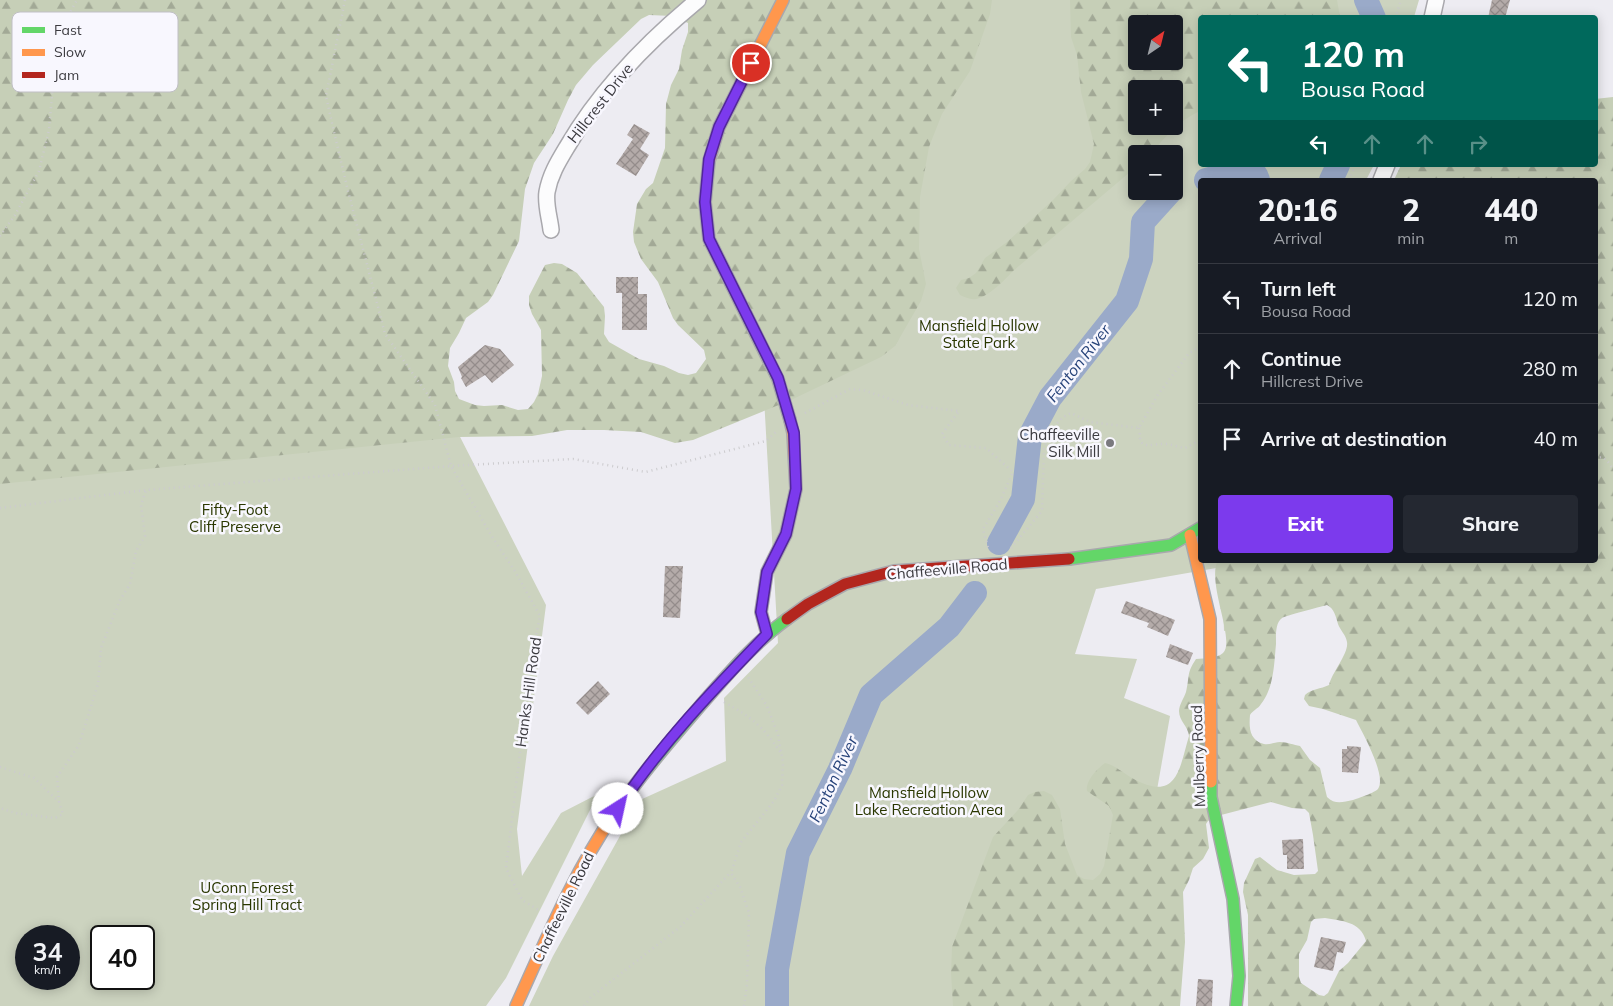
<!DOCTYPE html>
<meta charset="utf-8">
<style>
body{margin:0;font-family:Mulish,sans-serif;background:#242831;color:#f1f3f6;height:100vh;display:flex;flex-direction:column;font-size:19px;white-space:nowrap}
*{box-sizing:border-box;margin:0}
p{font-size:16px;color:#9ea1a6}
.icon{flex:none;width:28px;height:28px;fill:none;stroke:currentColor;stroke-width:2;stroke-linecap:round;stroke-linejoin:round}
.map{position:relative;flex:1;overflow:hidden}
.sheet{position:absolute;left:1198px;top:178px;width:400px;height:385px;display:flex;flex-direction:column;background:#171b24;border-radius:5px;box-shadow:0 2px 12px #0003}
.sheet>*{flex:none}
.banner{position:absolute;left:1198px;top:15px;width:400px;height:152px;border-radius:5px;box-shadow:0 2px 12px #0003;background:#00695c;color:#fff;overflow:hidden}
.needle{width:32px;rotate:35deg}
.controls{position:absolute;left:1128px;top:15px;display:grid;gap:10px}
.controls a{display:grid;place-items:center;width:55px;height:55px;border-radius:5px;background:#171b24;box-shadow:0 2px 12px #0003;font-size:25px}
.speed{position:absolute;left:15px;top:925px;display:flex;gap:10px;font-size:25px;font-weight:700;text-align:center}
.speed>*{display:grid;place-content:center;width:65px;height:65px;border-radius:50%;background:#171b24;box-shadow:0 2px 12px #0003;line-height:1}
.speed small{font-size:12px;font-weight:400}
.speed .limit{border:2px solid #111;border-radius:8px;background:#fff;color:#111}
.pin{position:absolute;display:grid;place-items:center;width:42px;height:42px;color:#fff;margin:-21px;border:2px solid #fff;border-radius:50%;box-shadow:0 1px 5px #0007}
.me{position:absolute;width:55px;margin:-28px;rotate:35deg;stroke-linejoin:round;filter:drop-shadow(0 0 4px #0008)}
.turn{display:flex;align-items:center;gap:18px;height:105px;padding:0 20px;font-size:22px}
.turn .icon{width:65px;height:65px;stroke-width:2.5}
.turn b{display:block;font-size:35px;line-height:42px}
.lanes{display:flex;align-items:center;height:48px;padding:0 20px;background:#0003;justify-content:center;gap:25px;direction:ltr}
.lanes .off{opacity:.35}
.eta{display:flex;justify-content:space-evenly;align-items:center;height:85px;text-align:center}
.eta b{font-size:30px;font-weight:800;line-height:35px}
.primary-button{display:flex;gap:10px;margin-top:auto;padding:10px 20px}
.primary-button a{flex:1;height:58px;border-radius:5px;background:#7c3aed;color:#fff;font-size:20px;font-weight:800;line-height:58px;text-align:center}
.primary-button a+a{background:#242831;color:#f1f3f6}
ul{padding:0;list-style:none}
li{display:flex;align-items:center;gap:15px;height:70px;padding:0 20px;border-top:1px solid #363941}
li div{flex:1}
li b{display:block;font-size:19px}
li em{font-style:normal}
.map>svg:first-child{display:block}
.green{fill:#ccd3bf;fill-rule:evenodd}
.forest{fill:url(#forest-firs);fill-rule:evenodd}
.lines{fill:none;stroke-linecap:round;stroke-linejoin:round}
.river{stroke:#9aaac9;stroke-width:24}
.building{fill:url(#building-cross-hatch)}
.street-casing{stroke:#a9a8ad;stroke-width:18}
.fast-casing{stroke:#a9a8ad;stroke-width:14}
.slow-casing{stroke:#a9a8ad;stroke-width:14}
.jam-casing{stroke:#a9a8ad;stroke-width:14}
.path{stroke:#cccbce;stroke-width:2.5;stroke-dasharray:1 4;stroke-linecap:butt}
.street{stroke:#fcfcfd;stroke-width:15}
.fast{stroke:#63d668;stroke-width:11}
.slow{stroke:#ff974d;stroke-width:11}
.jam{stroke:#b3261e;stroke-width:11}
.route-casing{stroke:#51269a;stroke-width:12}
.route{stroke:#7c3aed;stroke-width:9}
.poi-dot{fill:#7a797e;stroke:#f8f7fe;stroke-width:2}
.labels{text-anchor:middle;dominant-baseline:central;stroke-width:5;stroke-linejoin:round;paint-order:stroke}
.street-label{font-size:15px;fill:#3c3b40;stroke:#f8f7fe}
.park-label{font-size:15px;fill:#2a3700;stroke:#f8f7fe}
.poi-label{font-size:15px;fill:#3c3b40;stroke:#f8f7fe;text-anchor:end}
.water-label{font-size:16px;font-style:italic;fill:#27437a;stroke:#f8f7fe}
.key{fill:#f8f7fe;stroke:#c0bfc5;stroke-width:1}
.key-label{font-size:14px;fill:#3c3b40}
</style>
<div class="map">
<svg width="1613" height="1006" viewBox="0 0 1613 1006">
<defs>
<pattern id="forest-firs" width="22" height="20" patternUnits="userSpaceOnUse" patternTransform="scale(1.25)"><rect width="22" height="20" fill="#c6cfb7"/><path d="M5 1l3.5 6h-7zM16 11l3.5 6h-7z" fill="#a2a996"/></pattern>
<pattern id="building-cross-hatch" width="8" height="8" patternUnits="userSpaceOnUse" patternTransform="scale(1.25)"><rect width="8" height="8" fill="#b4aba9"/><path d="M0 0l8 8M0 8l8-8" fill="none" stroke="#948c8b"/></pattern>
</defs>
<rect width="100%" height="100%" fill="#edecf2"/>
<g class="green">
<path d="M0 0 456 429 546 605 517 829 522 876 561 813 598 794 506 978 486 1006H0ZM26 936H69V979H26ZM101 936H144V979H101Z"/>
<path d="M832 0H1419L1414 17 1200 18V165H1374L1366 180H1200V560H1411L1354 608 1321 604 1260 624 1224 631 1222 567 1096 589 1075 654 1137 659 1124 698 1170 716 1119 1006H529L553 956 640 800 726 761 724 698 778 643 764 398ZM1136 24H1174V61H1136ZM1136 89H1174V126H1136ZM1136 154H1174V191H1136Z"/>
</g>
<g class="forest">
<path d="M0 0H992L990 14 970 71 942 114 929 147 920 197 919 249 926 284 921 301 895 346 881 357 791 400 693 440 675 443 641 432 604 430H567L532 436 459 437 0 484ZM649 15 672 16 688 23V32L682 50 679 69 671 85 666 104 665 148 653 183 646 189 637 204 633 232 634 242 641 259 658 282 673 318 678 325 704 350 706 359 696 373 688 375 679 373 664 366 639 359 609 342 604 334 605 316 604 307 577 273 562 264 554 263 545 265 529 296V305L532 314 541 330 542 376 538 394 534 402 528 409 518 410 502 405 484 406 475 405 459 399 455 391 454 382 448 366 450 348 459 333 466 318 488 302 493 295 519 241 525 189 534 163 553 134 568 100 576 85 593 65 641 19Z"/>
<path d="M1070 0H1337L1340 17 1200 18V111C1178 121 1166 137 1150 154H1136V167L1012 272C1005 280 988 297 976 299 970 300 965 297 960 295L956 288 961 280 969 278 976 273 985 258 1007 242 1053 200 1071 181 1085 169 1090 162 1094 144 1081 92 1077 55 1071 37ZM1136 24H1174V61H1136ZM1136 89H1174V126H1136Z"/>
<path d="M1613 97V1006H1248V915L1243 892 1244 883 1255 859 1260 857 1277 870 1294 875 1315 874 1318 871 1313 835 1309 813 1305 809 1292 808 1271 802 1221 815 1208 821 1206 824 1209 848 1203 859 1193 868 1189 880 1183 892 1185 942 1180 1006H953L951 973 952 947 993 837 1018 810 1028 795 1035 792 1044 791 1052 795 1060 809 1065 844 1074 867 1077 875 1084 879 1093 880 1100 874 1104 866 1113 815 1109 806 1087 791C1085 781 1098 768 1105 763 1115 765 1123 773 1132 778 1177 803 1179 770 1189 736 1188 726 1179 721 1179 711 1179 705 1184 698 1186 692 1190 676 1186 674 1196 659 1205 658 1216 659 1223 653 1236 641 1206 582 1218 560H1595V180H1394L1401 165H1595V99ZM1327 605C1334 608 1336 617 1338 624 1340 630 1346 635 1347 642 1349 653 1332 672 1329 685 1321 689 1311 689 1305 695L1304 699 1309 706 1323 709 1356 720C1363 734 1387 776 1378 789 1376 792 1357 799 1353 800 1343 802 1335 805 1327 797L1320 768 1310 760 1300 746C1294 745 1287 742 1280 742 1275 742 1270 745 1264 744 1249 740 1249 727 1250 715 1253 710 1258 709 1261 704 1274 687 1274 665 1276 644 1276 636 1275 623 1282 618 1284 616 1320 607 1327 605ZM1325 918C1341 921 1361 921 1366 941L1348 963 1339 971 1328 993 1324 996 1319 995 1301 983 1299 977V954L1307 940 1311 922 1314 919Z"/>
</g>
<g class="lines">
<g class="river">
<path d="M1366 0 1374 18"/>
<path d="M1206 180 1245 169 1256 175 1258 180"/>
<path d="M1331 180 1338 165"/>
<path d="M999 543 1023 499 1030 436 1050 398 1127 301 1141 259 1143 222 1171 191"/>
<path d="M777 1006V969L798 853 840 769 871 695 949 627 975 593"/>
</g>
</g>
<g class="building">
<path d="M1492 0H1510L1505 18H1488Z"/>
<path d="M634 124 650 133 640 149 649 155 636 176 616 164 633 139 627 135Z"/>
<path d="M616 277H638V294H647V330H622V293H616Z"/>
<path d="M485 345 500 349 514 365 492 383 485 375 466 387 461 378 462 377 458 367Z"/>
<path d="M665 566H683L680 618 663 617Z"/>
<path d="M1126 601 1175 620 1168 636 1147 627 1149 623 1121 613Z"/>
<path d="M1170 644 1193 653 1188 665 1166 657Z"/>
<path d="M598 681 610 694 588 715 576 703Z"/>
<path d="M1347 746 1361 747 1358 773 1342 772V749H1347Z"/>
<path d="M1303 839 1304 869H1287V855H1283L1282 840Z"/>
<path d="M1321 937 1346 942 1343 953 1337 952 1333 971 1314 967Z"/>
<path d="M1198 979 1213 980 1212 1006H1196Z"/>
</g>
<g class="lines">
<defs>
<g id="street">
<path d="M1432 18 1436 0"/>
<path d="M1381 180 1387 165"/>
<path d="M551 230C550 219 545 204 547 192 550 175 558 162 567 147 600 90 647 42 698 0"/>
</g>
<g id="fast">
<path d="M709 161 705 202 709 239 778 379 790 420"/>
<path d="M1069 559 1171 545 1200 528"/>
<path d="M1211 782V797L1233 899 1239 976 1236 1006"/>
<path d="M614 814C640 776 670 741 700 706 727 675 754 643 787 619"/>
</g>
<g id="slow">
<path d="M709 161 719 127 783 0"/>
<path d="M1190 535 1210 619 1211 782"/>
<path d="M767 634 761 612 767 572 786 534 796 489 793 433 790 420"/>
<path d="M516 1006C546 940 573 874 614 814"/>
</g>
<path id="jam" d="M787 619 808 604 845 584 894 571 1069 559"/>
</defs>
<use href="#street" class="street-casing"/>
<use href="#fast" class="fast-casing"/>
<use href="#slow" class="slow-casing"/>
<use href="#jam" class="jam-casing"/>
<g class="path">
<path d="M345 0 326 96 334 132 348 191 385 334 435 405 451 466 573 459 646 472 766 441 776 432"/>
<path d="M1395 18 1401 0"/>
<path d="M1349 180 1355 165"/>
<path d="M0 236 15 215 39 171 49 130 53 84 63 25 77 0"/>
<path d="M805 413 850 389 863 390 908 405 959 411 942 434 949 445 986 448 1013 472 1000 501 983 529 988 548"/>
<path d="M1139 428 1140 431C1138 452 1152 443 1165 444 1171 444 1178 447 1185 448L1200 440"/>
<path d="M1595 458 1603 457 1608 462 1613 469"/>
<path d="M0 508 146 490 451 466 491 535 516 573 540 616 531 662 506 868 522 900 540 911"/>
<path d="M1011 548 1042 511 1044 449 1050 431 1063 417 1071 413 1090 422 1139 428 1157 396 1189 353 1200 347"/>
<path d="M724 702C751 717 763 726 780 752"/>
<path d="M0 767 34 778 59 802 63 814 55 818 15 813 0 808"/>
<path d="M59 802 57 777 79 745 98 684 101 648 120 600 130 584 136 551 145 536 141 505 146 490"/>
<path d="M584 1006 591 997 680 927 730 873"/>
<path d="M744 1006 747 985 749 913 740 887 731 873 741 842 774 801 782 785 783 762 778 735 767 706 748 677"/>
</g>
<use href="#street" class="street"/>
<use href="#fast" class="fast"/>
<use href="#slow" class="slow"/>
<use href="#jam" class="jam"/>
</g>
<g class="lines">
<defs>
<path id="route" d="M618 809C660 745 714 689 767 634L761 612 767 572 786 534 796 489 794 433 778 378 709 239 705 202 709 159 719 127 751 63"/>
</defs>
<use href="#route" class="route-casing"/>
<use href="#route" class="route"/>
</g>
<circle class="poi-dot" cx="1110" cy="443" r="5"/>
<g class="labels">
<g class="street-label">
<text transform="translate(600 103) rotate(-52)">Hillcrest Drive</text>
<text transform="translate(947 569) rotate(-5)">Chaffeeville Road</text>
<text transform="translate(528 692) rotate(-82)">Hanks Hill Road</text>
<text transform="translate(1198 756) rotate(-92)">Mulberry Road</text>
<text transform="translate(563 907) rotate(-64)">Chaffeeville Road</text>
</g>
<g class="park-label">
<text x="979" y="325">Mansfield Hollow<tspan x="979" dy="17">State Park</tspan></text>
<text x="235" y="509">Fifty-Foot<tspan x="235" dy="17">Cliff Preserve</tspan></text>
<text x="929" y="792">Mansfield Hollow<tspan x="929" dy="17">Lake Recreation Area</tspan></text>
<text x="247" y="887">UConn Forest<tspan x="247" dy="17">Spring Hill Tract</tspan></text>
</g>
<g class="poi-label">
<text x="1100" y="434">Chaffeeville<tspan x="1100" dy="17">Silk Mill</tspan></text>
</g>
<g class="water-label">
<text transform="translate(1078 363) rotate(-52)">Fenton River</text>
<text transform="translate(833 779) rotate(-65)">Fenton River</text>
</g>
</g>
<rect x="12" y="12" width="166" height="80" rx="8" class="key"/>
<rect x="22" y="27" width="23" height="6" fill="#63d668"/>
<rect x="22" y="49" width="23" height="7" fill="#ff974d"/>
<rect x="22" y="72" width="23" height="6" fill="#b3261e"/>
<g class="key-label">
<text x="54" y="35">Fast</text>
<text x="54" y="57">Slow</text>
<text x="54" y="80">Jam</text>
</g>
</svg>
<div class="controls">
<a><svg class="needle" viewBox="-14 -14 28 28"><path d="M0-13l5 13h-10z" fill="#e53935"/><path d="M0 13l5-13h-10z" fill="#9ea1a6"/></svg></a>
<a>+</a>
<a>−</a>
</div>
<div class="speed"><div>34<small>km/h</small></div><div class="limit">40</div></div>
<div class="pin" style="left:751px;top:63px;background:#d93025"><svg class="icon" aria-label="arrive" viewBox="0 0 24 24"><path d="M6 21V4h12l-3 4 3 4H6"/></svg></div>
<svg class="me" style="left:618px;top:809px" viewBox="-20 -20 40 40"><circle r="19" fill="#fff"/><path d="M0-13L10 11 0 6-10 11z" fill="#7c3aed"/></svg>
<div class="banner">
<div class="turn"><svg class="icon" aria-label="left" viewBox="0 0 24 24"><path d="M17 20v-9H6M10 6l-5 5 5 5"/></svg><div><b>120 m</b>Bousa Road</div></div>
<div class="lanes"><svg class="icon" aria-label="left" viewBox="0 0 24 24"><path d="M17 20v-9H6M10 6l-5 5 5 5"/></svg><svg class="icon off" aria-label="ahead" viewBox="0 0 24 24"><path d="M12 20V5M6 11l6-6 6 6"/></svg><svg class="icon off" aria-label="ahead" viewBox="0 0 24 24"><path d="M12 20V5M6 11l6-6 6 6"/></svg><svg class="icon off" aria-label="right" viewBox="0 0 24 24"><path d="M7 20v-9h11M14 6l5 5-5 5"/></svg></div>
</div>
<section class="sheet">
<div class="eta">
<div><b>20:16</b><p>Arrival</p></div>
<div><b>2</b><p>min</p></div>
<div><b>440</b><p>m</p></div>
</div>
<ul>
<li><svg class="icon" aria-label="left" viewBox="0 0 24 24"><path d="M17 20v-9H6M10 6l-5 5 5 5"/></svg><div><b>Turn left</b><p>Bousa Road</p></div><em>120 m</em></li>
<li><svg class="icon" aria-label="ahead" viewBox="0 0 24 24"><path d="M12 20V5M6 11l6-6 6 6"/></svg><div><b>Continue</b><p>Hillcrest Drive</p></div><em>280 m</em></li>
<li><svg class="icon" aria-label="arrive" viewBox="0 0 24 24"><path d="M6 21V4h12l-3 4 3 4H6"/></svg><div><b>Arrive at destination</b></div><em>40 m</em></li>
</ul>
<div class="primary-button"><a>Exit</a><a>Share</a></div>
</section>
</div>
